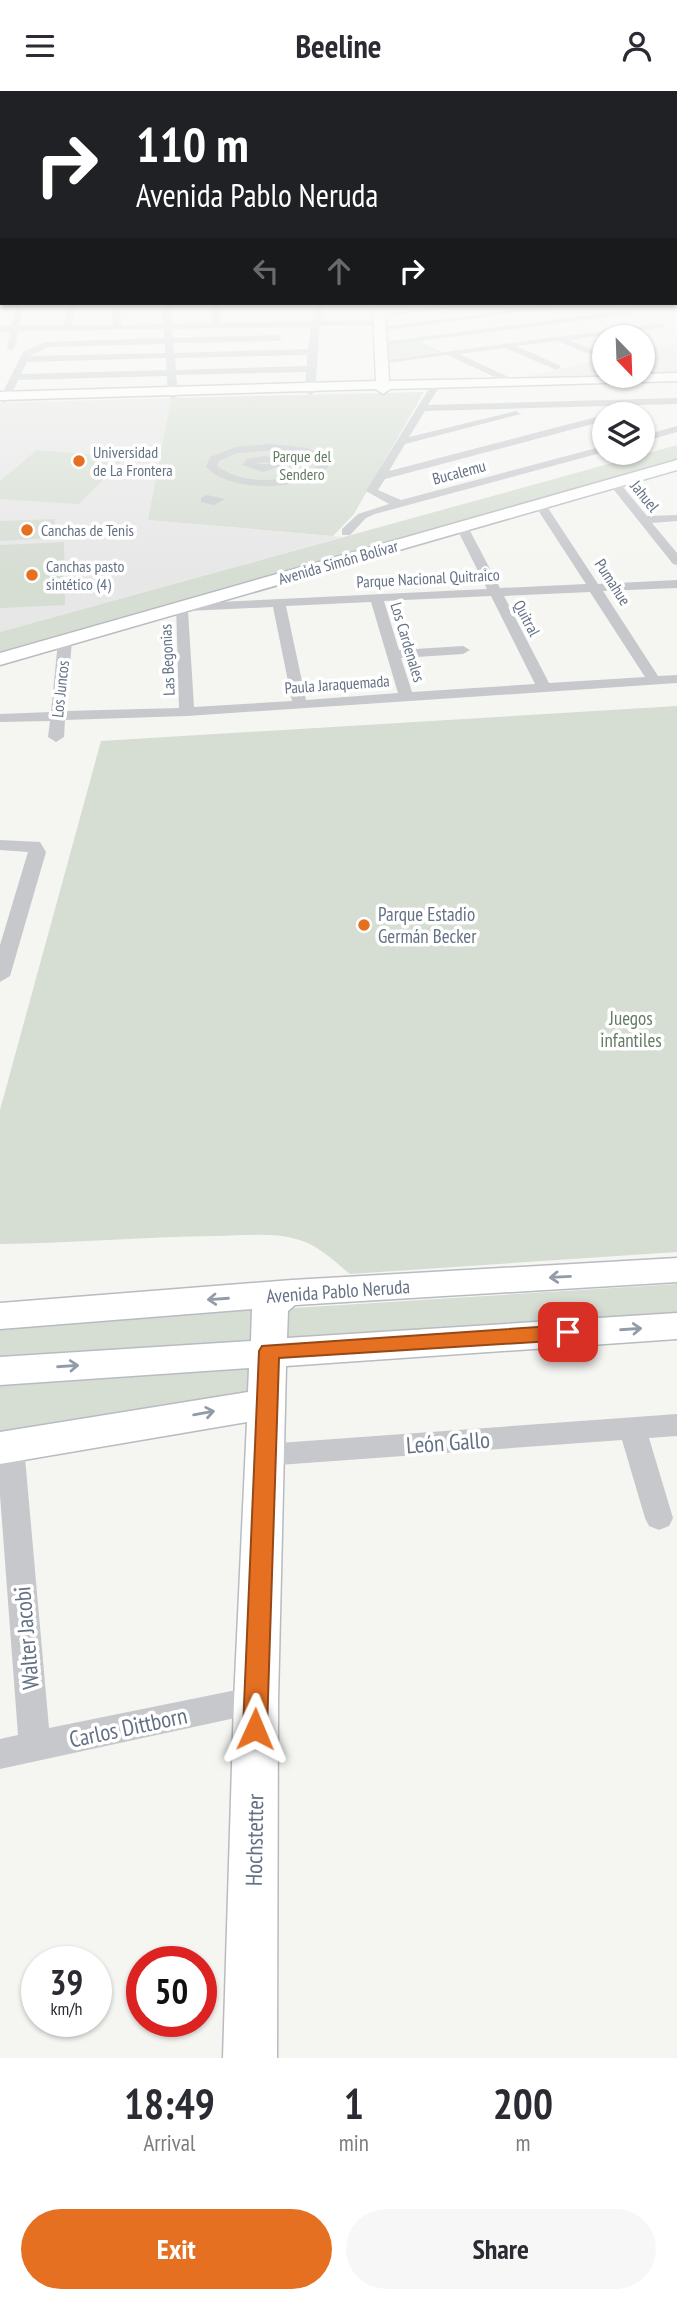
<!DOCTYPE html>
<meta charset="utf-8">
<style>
body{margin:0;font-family:"PT Sans Narrow",sans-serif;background:#f7f7f7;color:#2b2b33;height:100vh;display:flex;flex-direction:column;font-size:26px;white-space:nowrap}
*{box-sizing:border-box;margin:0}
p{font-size:23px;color:#7c7c81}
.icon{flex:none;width:38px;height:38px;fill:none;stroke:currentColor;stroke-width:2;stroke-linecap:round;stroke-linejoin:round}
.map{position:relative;height:1967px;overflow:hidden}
.side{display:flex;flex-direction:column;background:#fff;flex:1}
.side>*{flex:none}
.guide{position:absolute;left:0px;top:0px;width:677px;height:214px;box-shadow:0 2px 5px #0004;background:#202124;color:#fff;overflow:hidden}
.needle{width:46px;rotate:157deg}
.fabs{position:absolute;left:592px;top:234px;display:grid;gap:14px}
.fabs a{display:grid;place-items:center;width:63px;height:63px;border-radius:50%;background:#fff;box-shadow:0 2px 5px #0004;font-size:35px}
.speed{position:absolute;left:21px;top:1855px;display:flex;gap:14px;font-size:35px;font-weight:700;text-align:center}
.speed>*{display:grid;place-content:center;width:91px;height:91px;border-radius:50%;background:#fff;box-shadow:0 2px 5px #0004;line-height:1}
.speed small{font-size:18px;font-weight:400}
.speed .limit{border:10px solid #d22;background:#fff;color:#111}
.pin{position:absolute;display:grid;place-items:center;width:60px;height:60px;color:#fff;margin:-30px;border-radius:14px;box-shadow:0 4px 10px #0006}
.me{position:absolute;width:77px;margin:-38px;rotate:1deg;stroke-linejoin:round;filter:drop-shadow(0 0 5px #0008)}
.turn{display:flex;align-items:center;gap:24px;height:147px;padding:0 21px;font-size:32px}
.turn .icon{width:91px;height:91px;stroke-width:2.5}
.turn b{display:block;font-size:49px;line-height:60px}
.lanes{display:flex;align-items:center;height:66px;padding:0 21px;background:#0003;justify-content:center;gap:35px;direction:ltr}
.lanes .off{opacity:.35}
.eta{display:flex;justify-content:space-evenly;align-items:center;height:119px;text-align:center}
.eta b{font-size:42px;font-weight:700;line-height:49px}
.button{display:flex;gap:14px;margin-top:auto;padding:14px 21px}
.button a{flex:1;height:80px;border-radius:42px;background:#e67022;color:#fff;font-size:28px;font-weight:700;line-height:80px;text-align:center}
.button a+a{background:#f7f7f7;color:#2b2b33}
header{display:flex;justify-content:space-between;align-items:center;height:91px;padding:0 21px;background:#fff;font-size:32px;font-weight:700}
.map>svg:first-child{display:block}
.built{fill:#e6e7e6}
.green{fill:#d6ddd3}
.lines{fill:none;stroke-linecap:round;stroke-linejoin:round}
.secondary-casing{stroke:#b8bbc0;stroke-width:3}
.street{fill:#c6c8cc;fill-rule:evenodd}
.secondary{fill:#fff;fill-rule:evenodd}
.oneway{stroke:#929ca9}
.route{fill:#e67022;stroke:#964916;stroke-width:2}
.poi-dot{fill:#e67022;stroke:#fff;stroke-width:2.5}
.labels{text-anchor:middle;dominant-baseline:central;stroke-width:7;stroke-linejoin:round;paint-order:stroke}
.far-poi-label{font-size:16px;fill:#647184;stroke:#fff;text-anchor:start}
.far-park-label{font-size:16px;fill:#647b63;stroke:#fff}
.far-street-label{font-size:16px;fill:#647184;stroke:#fff}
.poi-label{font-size:19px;fill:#647184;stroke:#fff;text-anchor:start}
.park-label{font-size:19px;fill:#647b63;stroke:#fff}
.street-label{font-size:19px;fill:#647184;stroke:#fff}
.near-street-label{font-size:23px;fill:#647184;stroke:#fff}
</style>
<header><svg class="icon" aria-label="menu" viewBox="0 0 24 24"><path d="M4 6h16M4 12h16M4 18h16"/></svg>Beeline<svg class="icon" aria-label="person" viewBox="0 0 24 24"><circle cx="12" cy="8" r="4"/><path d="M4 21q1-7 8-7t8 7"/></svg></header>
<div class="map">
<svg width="677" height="1967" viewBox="0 0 677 1967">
<rect width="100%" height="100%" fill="#f5f6f2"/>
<g class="built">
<path d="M677 252V283L642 284V260Z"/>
<path d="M604 268V285L521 287Z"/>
<path d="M171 307 148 429 342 446 0 541V312Z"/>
</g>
<g class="green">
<path d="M418 249 442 261 385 268 384 253Z"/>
<path d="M424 301 354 423 333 445 148 429 171 307Z"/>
<path d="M677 354V371L0 561V541Z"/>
<path d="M37 359 126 366 79 413 0 408V390Z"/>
<path d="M55 428 54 447 0 450V430Z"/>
<path d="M64 451 65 514 0 517V454Z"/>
<path d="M677 615V1161L350 1183C333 1169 317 1153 296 1148 270 1141 242 1145 215 1145 143 1146 72 1152 0 1153V1019L101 650Z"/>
<path d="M677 1193V1229L287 1257 276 1224 293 1217Z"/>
<path d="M265 1208 257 1309 0 1352V1230Z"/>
</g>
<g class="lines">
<defs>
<g id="secondary">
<path d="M423 212H458L452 215 385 223 389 290 642 285V283L677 282V290L390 298 383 303 376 298 0 309V301L376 290 373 220 379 217Z"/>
<path d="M677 369V379L0 574V562Z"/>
<path d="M677 1167V1191L295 1214 288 1220 287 1247 677 1222V1248L286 1275 278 1610 277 1967H223L234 1610 247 1331 0 1373V1341L248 1301 249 1277 0 1294V1266L251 1250 252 1218 0 1238V1212L292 1189Z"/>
</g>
</defs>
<use href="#secondary" class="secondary-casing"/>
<g class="street">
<path d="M16 212 23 214 19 235 64 234 67 212H75L72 234H113L112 212H120L121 234 163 233 162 212H170L172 233 213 232 210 212H218L221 232 312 231 315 212H323L320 230H379L383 232 379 234 320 235 315 301 310 304 305 301 306 281 176 284 178 305 173 308 168 305 167 285 18 289 9 309 4 312 0 307 23 261 45 251 164 247V238L18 240 15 257 11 260 7 257 10 240 0 241V235H11ZM311 236 308 258 174 262 173 252 278 250 282 247 278 244 173 247 172 238ZM165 253V262L29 265 49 256ZM307 264V275L176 279 175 267ZM166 267 167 279 21 283 27 271Z"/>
<path d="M565 212H586L379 240 375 237Z"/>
<path d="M661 212 677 213V218L662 214Z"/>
<path d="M628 219 631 223 380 255 376 252Z"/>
<path d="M662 232 665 236 569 249 604 263V269L557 250 516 255 559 274 561 276 556 279 505 257 459 263 515 289V293L512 294 447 264 381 273 377 270Z"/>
<path d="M433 295 438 298 428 314 677 307V313L425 320 409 346 516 320 521 323 405 353 389 380 604 324V330L385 388 378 399 401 409 604 355V361L375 423 366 427 350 444H342V438L358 423 389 413 366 400 430 296Z"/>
<path d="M677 335V341L642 351V345Z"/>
<path d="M270 353 308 357 326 366 328 376C303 401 230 402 206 376L210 366 236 356ZM278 359 305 363 317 369 318 375C290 392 243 395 217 375L219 370 237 362Z"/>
<path d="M265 365 281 369 283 374 263 381 242 374 247 368ZM265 371 271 373H255Z"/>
<path d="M610 390H618L647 425 677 424V430L652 432 677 462V474L673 473 610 394Z"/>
<path d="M207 404 225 408 214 414 201 411V407Z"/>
<path d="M536 411H544L598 493 677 489V497L603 500 658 585 677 584V592L187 625 65 629 64 646 56 651 48 646 50 630 0 631V623L51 621 58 550 65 546 72 550 66 620 179 617 176 513 487 498 456 436 462 432 468 436 500 497 586 493 534 413ZM590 501 645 586 549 592 504 505ZM491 505 535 593 412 601 401 567 463 563 470 559 463 555 399 559 384 510ZM371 511 398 602 306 609 286 515ZM273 516 292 610 194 616 188 520Z"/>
<path d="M0 749 40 751 46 761 10 885 0 891V854L28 761 0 759Z"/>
<path d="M677 1323V1345L649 1347 673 1427 669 1435 659 1439 649 1435 645 1427 622 1349 265 1375 255 1372 251 1364 255 1356 265 1353Z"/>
<path d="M10 1344 20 1347 24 1355 49 1637 256 1595 267 1600 272 1610 267 1620 0 1678V1648L18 1644 0 1404V1348Z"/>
</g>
<use href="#secondary" class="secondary"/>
</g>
<defs><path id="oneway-shaft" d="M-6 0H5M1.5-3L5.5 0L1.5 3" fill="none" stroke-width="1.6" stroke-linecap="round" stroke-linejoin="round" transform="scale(1.75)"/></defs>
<g class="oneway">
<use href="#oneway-shaft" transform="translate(560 1186) rotate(177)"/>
<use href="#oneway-shaft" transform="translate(218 1208) rotate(176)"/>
<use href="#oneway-shaft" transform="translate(631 1238) rotate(-4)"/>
<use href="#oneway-shaft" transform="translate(68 1275) rotate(-4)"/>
<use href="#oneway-shaft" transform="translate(204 1322) rotate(-10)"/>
</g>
<linearGradient id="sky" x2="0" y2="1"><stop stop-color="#97bcde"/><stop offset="0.43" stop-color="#fafbf9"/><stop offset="1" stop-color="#fafbf9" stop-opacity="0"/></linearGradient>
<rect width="677" height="486" fill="url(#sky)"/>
<path class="route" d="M568 1234 575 1236 578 1241 575 1247 568 1249 279 1267 267 1638 264 1646 255 1649 247 1646 243 1638 259 1260 262 1255Z"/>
<g class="poi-dot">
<circle cx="79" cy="370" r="7"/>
<circle cx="27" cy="439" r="7"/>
<circle cx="32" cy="484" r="7"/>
<circle cx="364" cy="834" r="7"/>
</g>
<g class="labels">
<g class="far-poi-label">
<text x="93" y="361">Universidad<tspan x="93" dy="18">de La Frontera</tspan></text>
<text x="41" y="439">Canchas de Tenis</text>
<text x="46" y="475">Canchas pasto<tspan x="46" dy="18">sintético (4)</tspan></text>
</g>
<g class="far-park-label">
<text x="302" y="365">Parque del<tspan x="302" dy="18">Sendero</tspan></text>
</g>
<g class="far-street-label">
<text transform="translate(459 381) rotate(-15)">Bucalemu</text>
<text transform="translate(645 405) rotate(51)">Jahuel</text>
<text transform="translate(338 471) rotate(-16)">Avenida Simón Bolívar</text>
<text transform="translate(428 487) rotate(-3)">Parque Nacional Quitraico</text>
<text transform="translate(613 491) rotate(57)">Pumahue</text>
<text transform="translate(527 527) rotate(62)">Quitral</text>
<text transform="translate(408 551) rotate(73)">Los Cardenales</text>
<text transform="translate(167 569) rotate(-93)">Las Begonias</text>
<text transform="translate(337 593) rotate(-4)">Paula Jaraquemada</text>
<text transform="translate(60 598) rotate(-84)">Los Juncos</text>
</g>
<g class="poi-label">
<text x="378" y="823">Parque Estadio<tspan x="378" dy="22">Germán Becker</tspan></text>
</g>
<g class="park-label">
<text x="631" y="927">Juegos<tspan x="631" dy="22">infantiles</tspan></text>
</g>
<g class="street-label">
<text transform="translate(338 1200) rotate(-4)">Avenida Pablo Neruda</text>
</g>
<g class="near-street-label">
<text transform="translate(448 1351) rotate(-4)">León Gallo</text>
<text transform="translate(26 1547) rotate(-95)">Walter Jacobi</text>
<text transform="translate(128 1636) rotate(-12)">Carlos Dittborn</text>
<text transform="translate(254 1749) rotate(-89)">Hochstetter</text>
</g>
</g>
</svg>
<div class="fabs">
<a><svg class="needle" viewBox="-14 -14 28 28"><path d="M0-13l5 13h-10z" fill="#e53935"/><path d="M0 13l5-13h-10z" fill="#7c7c81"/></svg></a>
<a><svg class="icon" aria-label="layers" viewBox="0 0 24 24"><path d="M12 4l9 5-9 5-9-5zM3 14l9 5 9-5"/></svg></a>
</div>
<div class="speed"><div>39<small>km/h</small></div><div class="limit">50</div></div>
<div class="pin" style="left:568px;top:1241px;background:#d93025"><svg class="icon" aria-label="arrive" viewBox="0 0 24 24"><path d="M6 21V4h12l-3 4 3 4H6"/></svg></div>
<svg class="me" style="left:255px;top:1638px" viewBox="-20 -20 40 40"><path d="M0-17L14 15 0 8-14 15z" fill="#e67022" stroke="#fff" stroke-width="4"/></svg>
<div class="guide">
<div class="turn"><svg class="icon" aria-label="right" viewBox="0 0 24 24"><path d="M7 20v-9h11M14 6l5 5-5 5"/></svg><div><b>110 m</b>Avenida Pablo Neruda</div></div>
<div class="lanes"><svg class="icon off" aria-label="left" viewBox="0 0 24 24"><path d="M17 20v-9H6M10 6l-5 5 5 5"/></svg><svg class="icon off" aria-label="ahead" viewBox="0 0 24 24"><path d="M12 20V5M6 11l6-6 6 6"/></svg><svg class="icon" aria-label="right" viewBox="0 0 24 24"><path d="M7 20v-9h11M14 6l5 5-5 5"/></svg></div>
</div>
</div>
<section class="side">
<div class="eta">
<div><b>18:49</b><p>Arrival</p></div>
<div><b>1</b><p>min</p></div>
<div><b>200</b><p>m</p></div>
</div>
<div class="button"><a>Exit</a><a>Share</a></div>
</section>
